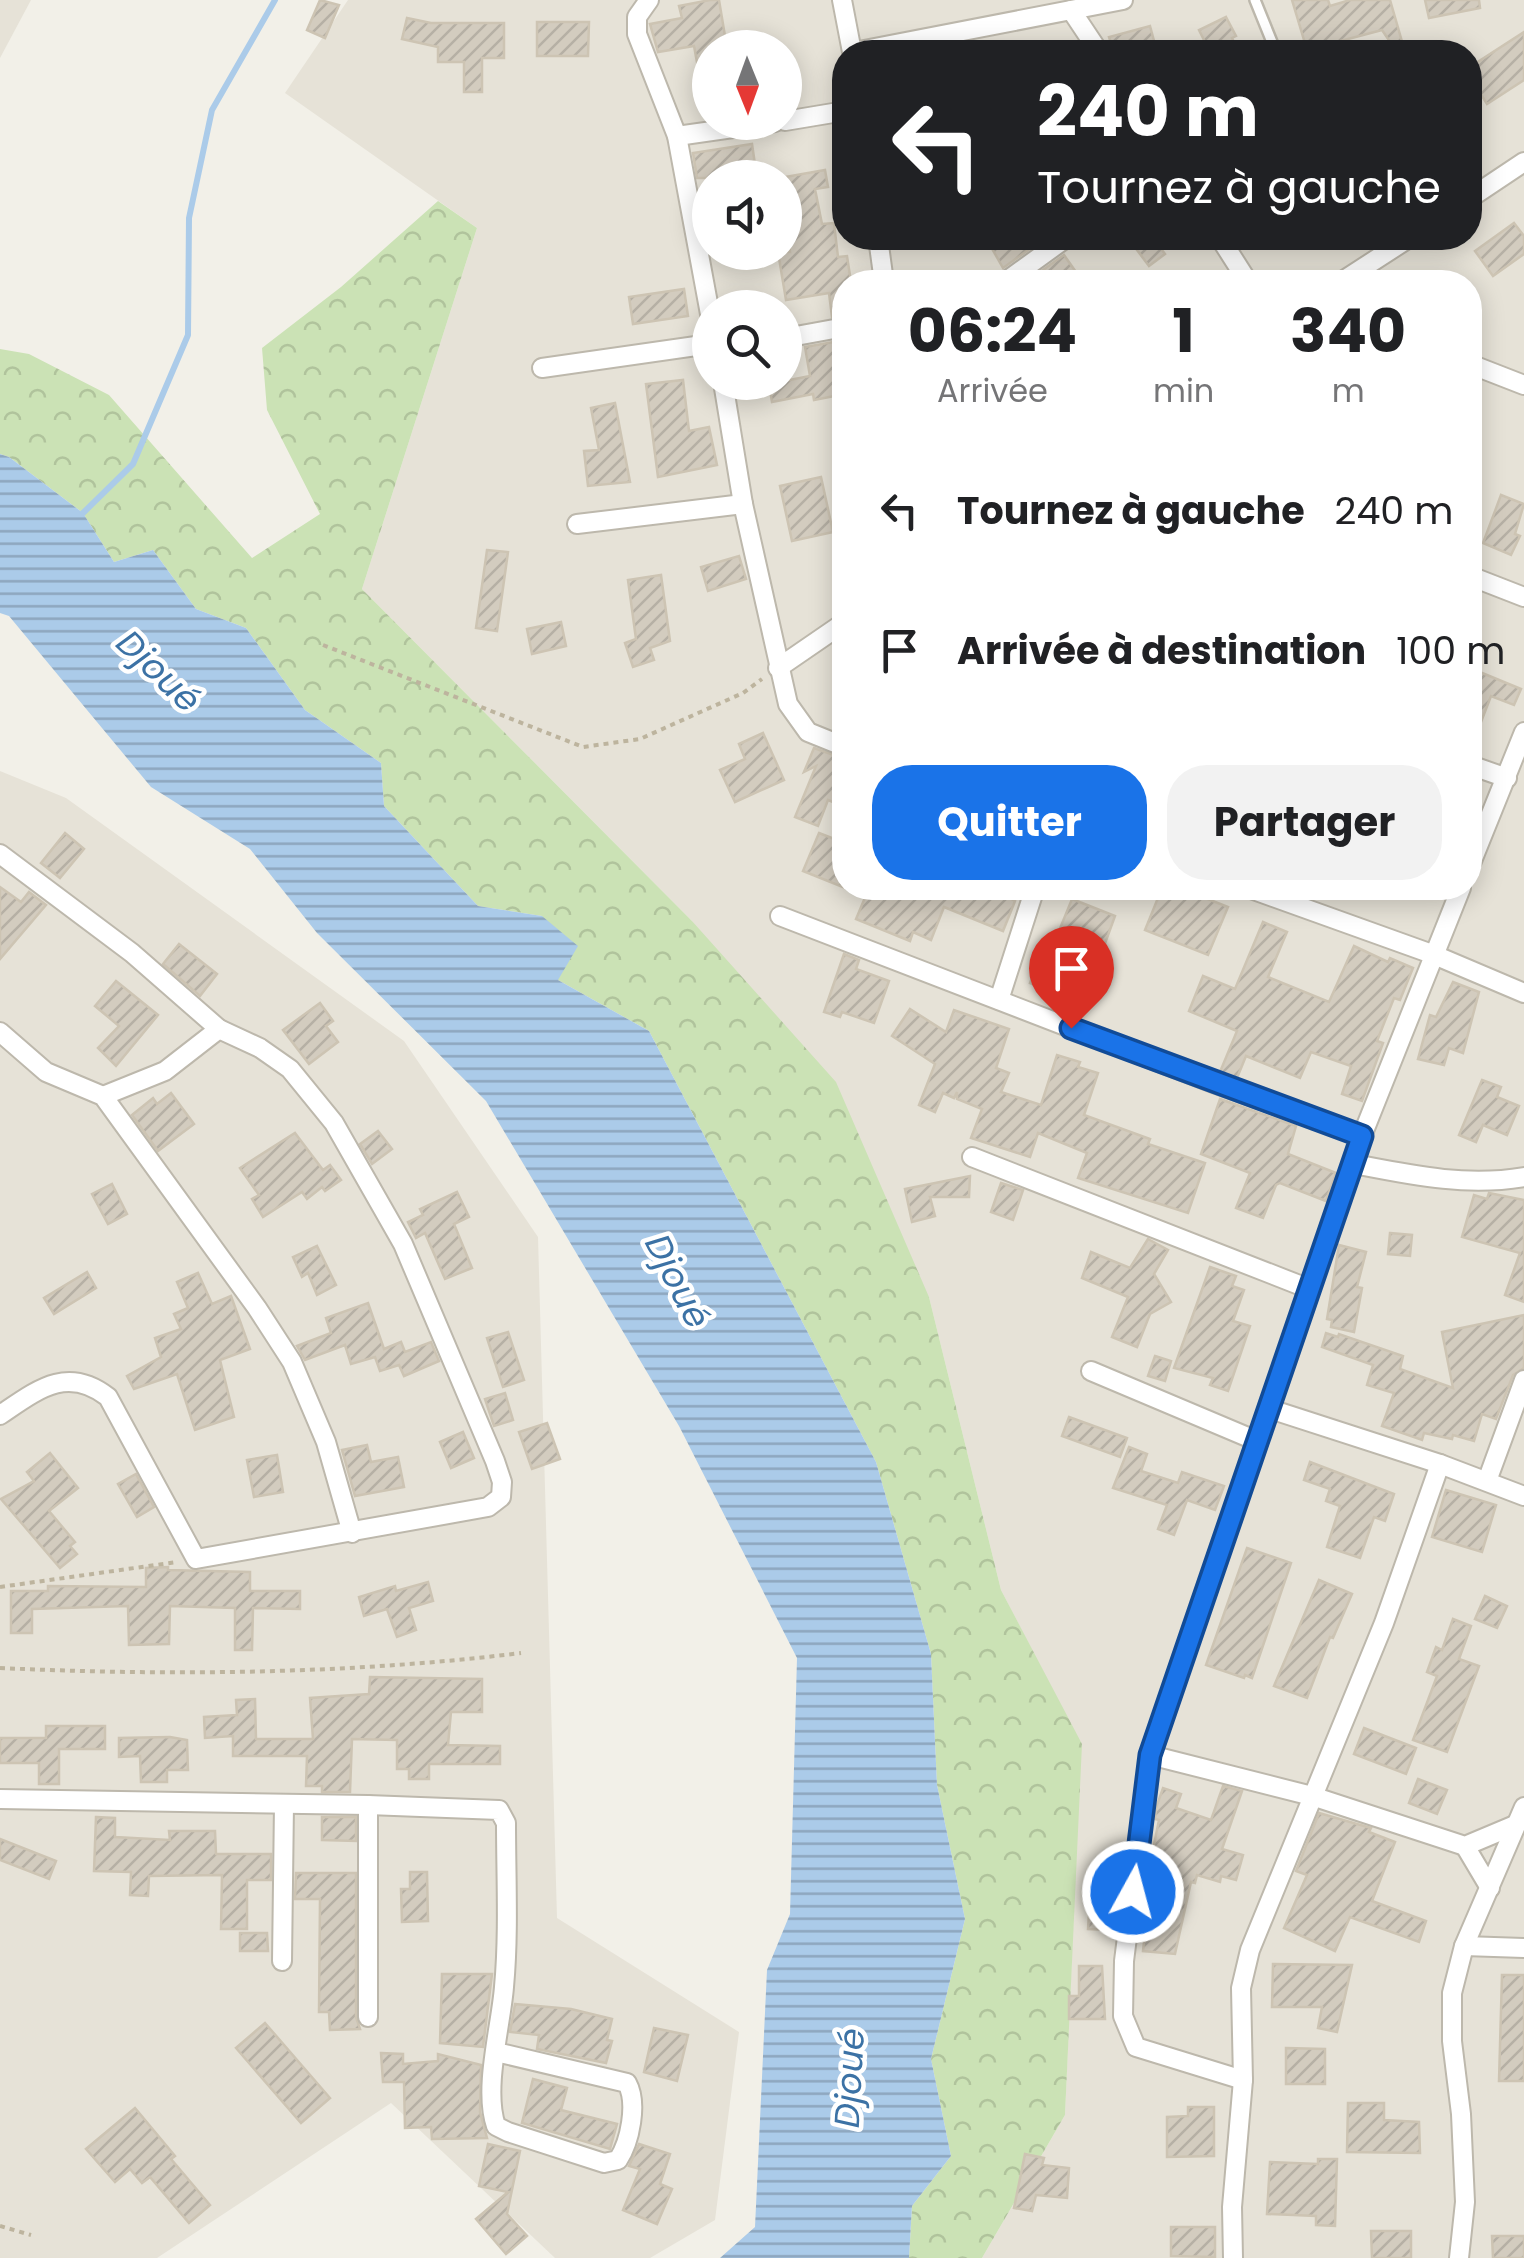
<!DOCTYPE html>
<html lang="fr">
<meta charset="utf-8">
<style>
body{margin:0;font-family:Poppins,sans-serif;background:#f2f2f2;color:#202124;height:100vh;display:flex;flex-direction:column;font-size:38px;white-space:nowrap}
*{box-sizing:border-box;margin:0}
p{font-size:32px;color:#757577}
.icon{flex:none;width:55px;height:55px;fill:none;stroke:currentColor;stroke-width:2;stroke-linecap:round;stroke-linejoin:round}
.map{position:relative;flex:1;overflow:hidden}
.details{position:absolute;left:832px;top:270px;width:650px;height:630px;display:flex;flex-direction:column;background:#fff;border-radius:40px;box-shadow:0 5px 25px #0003}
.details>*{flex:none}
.hud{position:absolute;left:832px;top:40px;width:650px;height:210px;border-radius:40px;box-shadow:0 5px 25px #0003;background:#202124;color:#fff;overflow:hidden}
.needle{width:65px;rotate:179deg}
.buttons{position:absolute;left:692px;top:30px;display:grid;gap:20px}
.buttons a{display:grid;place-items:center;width:110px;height:110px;border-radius:50%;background:#fff;box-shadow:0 5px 25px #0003;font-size:50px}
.pin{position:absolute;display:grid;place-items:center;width:85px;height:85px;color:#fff;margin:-102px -42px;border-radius:50% 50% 50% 0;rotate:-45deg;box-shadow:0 0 10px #0007}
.pin .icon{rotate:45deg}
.me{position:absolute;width:110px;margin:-55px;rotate:7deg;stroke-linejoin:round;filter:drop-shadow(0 0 8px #0008)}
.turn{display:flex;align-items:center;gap:35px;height:210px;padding:0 40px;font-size:45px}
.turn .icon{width:130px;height:130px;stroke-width:2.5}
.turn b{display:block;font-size:70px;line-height:85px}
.eta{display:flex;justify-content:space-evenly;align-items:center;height:170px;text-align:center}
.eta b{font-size:60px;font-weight:700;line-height:70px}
.button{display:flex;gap:20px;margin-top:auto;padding:20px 40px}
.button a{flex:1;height:115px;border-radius:40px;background:#1a73e8;color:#fff;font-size:40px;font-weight:700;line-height:115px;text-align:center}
.button a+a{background:#f2f2f2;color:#202124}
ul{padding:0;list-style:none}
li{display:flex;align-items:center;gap:30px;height:140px;padding:0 40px}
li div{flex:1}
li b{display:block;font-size:38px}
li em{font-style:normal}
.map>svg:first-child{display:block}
.residential{fill:#e6e2d7;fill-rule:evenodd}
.forest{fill:url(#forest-crowns)}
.water{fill:url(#water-rules)}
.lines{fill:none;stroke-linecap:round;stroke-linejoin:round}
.stream{stroke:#abcbe9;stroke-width:6}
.building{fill:url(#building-hatch);stroke:#cdc4b3;stroke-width:2.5}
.service-casing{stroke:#bdb8ac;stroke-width:14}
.minor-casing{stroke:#bdb8ac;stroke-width:22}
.path{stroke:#bdb49e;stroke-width:4;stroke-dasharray:5 5;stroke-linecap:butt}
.service{stroke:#fff;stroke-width:9}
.minor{stroke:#fff;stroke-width:18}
.route-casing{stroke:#114b97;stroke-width:25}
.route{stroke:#1a73e8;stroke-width:18}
.labels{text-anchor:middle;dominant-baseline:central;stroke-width:9;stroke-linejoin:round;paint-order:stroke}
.water-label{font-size:35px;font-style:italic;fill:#3c72a5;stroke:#fff}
</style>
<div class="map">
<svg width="1524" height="2258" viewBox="0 0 1524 2258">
<defs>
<pattern id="forest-crowns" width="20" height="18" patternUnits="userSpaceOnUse" patternTransform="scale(2.5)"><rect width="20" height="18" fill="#cbe2b5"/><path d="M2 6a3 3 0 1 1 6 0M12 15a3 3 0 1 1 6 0" fill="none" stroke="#b0c39c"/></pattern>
<pattern id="water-rules" width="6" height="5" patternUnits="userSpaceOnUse" patternTransform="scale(2.5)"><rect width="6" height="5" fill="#abcbe9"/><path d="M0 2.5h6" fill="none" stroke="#8da6be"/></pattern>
<pattern id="building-hatch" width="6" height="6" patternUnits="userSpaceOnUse" patternTransform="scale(2.5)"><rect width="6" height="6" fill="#d3ccbf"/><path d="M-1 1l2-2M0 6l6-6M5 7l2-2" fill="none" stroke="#b6b0a5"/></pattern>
</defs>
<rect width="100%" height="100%" fill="#f2f0e8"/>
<g class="residential">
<path d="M0 0H31L0 58Z"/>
<path d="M348 0H1524V2258H982L1065 2115 1081 1744 1001 1590 929 1297 692 921 362 589 477 228 285 93ZM710 48H785V122H710ZM845 52H1470V238H845ZM710 178H785V252H710ZM845 282H1470V888H845ZM710 308H785V382H710Z"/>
<path d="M0 771 66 798 404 1041 538 1237 557 1918 739 2032 715 2220 650 2258H555L391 2103 157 2258H0Z"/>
</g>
<path class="forest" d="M438 201 477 228 362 589 692 921 836 1082 929 1297 1001 1590 1082 1744 1065 2115 982 2258H909L912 2206 951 2156 931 2059 965 1919 937 1785 931 1654 876 1462 649 1031 558 980 542 916 478 906 384 806 381 763 305 710 246 628 196 609 153 550 114 562 83 513 9 457 0 454V349L29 354 109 395 252 558 320 514 267 410 262 348 341 287Z"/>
<path class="water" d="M0 454 9 457 83 513 114 562 153 550 196 609 246 628 305 710 381 763 384 806 478 906 542 916 578 946 558 980 649 1031 876 1462 931 1654 937 1785 965 1919 931 2059 951 2156 912 2206 909 2258H720L755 2227 767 1970 790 1914 797 1658 679 1426 486 1101 317 933 250 849 151 787 9 616 0 613Z"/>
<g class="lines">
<path class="stream" d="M83 513 133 464 188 335 189 218 212 110 275 0"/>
</g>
<g class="building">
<path d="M320 0 339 5 325 38 307 30Z"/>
<path d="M710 0H719L727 48H710V83L701 84 694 46 658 52 650 24 682 18 679 6Z"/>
<path d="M1292 0H1328L1330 6 1350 0H1390L1405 52H1397L1382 30 1307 50Z"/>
<path d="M1425 0H1479L1480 8 1429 18Z"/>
<path d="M1226 17 1236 36 1232 38 1239 52H1210L1199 30Z"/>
<path d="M407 18 431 23H504V58H482V92H464V62H438V47L402 39Z"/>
<path d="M537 22H589L588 56H537Z"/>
<path d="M1150 26 1157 52H1114L1109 37Z"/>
<path d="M1524 32V80L1487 104 1470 77V67Z"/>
<path d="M752 144 757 178H697L693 153Z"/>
<path d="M825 170 828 187 815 189 822 224 834 223 838 257 847 256 851 282H845V315L832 317 829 293 786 300 778 252H790L787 228 799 227 792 194 785 195V177Z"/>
<path d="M1514 223 1524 236V254L1493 276 1475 251Z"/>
<path d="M986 238H1045L1003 268Z"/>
<path d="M1128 238H1153L1165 254 1149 266Z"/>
<path d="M1064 255 1083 282H1026Z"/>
<path d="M684 289 688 316 633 324 629 297Z"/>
<path d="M845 340V394L814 400 813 394 772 402 769 384 810 376 805 347Z"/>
<path d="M683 380 689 431 709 427 717 465 658 477 646 384Z"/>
<path d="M615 403 630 482 588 486 584 451 599 450 591 408Z"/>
<path d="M821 477 833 532 792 541 780 486Z"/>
<path d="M1501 495 1524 504 1515 534 1520 536 1511 555 1483 543Z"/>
<path d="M487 550 508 552 497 631 476 628Z"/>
<path d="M739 556 746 579 708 591 701 567Z"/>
<path d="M661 575 670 641 650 648 654 660 633 667 625 643 636 639 628 580Z"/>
<path d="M561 622 566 646 532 654 527 629Z"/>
<path d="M1470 668 1521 689 1514 705 1491 696 1471 748Z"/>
<path d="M763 733 784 780 735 802 720 770 745 759 739 744Z"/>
<path d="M814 748 845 759V807L828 800 818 826 795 817 816 766 804 772Z"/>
<path d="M65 833 84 849 60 878 41 863Z"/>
<path d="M819 833 845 843V888L803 871Z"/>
<path d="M0 887 21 902 29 892 46 905 0 959Z"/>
<path d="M869 888H1013L1009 898 1015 901 1003 931 944 907 931 940 913 932 910 941 856 919Z"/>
<path d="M1162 888H1180L1228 907 1208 955 1145 930Z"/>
<path d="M1072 899 1115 916 1083 1004 1030 983 1045 946 1052 948Z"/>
<path d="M1263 922 1287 932 1268 977 1329 1002 1354 946 1388 962 1390 958 1413 968 1400 1000 1394 998 1377 1041 1383 1043 1362 1101 1342 1094 1351 1066 1311 1052 1300 1078 1246 1056 1237 1078 1220 1072 1237 1031 1189 1011 1203 976 1235 989Z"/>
<path d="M179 944 217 974 200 996 163 964Z"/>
<path d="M844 954 859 960 856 969 889 981 874 1023 842 1012 840 1017 824 1012Z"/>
<path d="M116 981 158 1015 116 1066 98 1048 119 1026 95 1006Z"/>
<path d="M1453 982 1479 992 1463 1053 1449 1048 1444 1065 1418 1059 1430 1015 1436 1017Z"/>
<path d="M320 1003 333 1021 326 1026 338 1042 309 1064 283 1030Z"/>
<path d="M910 1009 946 1032 954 1010 1009 1029 996 1068 1009 1073 1001 1092 1041 1105 1057 1055 1080 1062 1078 1067 1098 1073 1084 1115 1150 1139 1148 1144 1205 1163 1188 1213 1078 1178 1087 1153 1038 1133 1030 1157 971 1138 982 1109 957 1099V1092L954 1098 943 1093 935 1112 919 1105 935 1064 892 1036Z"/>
<path d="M1482 1080 1501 1087 1497 1097 1519 1106 1507 1135 1483 1125 1476 1142 1459 1135Z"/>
<path d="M171 1093 194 1124 158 1151 132 1115 153 1098 157 1104Z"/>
<path d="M1220 1099 1296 1126 1288 1154 1336 1173 1326 1201 1280 1183 1276 1185 1263 1218 1236 1208 1250 1173 1201 1154Z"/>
<path d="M378 1131 392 1149 372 1164 360 1144Z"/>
<path d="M295 1133 323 1170 330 1165 341 1180 325 1191 322 1187 307 1199 302 1192 263 1217 252 1199 259 1195 240 1168Z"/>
<path d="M970 1176 969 1197H930L935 1216 912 1222 905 1189Z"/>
<path d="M1001 1183 1023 1190 1013 1220 991 1212Z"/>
<path d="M112 1184 127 1214 108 1224 92 1194Z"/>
<path d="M457 1192 469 1217 454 1224 472 1268 445 1279 425 1233 416 1238 408 1222 423 1215 420 1209Z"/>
<path d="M1489 1193 1524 1200V1302L1505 1295 1520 1253 1462 1237 1474 1195 1487 1199Z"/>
<path d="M1390 1233 1412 1235 1410 1256 1388 1254Z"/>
<path d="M1148 1239 1168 1250 1154 1274 1171 1302 1150 1314 1137 1347 1112 1337 1128 1297 1082 1278 1091 1252 1130 1268Z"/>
<path d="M1339 1245 1366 1252 1357 1287 1362 1288 1354 1332 1331 1327 1332 1320 1327 1319Z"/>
<path d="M317 1246 336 1285 317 1295 308 1273 302 1277 293 1257Z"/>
<path d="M1210 1267 1236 1276 1232 1286 1244 1290 1233 1321 1250 1326 1228 1391 1210 1385 1213 1378 1174 1368Z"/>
<path d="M87 1272 96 1288 54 1314 44 1298Z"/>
<path d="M198 1273 212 1304 231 1296 250 1349 220 1360 234 1417 195 1430 177 1374 134 1389 127 1376 161 1357 155 1338 181 1329 174 1314 188 1308 177 1282Z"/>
<path d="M368 1303 384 1349 401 1342 405 1352 431 1342 439 1361 404 1376 399 1365 380 1371 375 1357 351 1364 345 1345 305 1360 297 1346 331 1333 326 1318Z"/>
<path d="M1524 1315V1368L1513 1375 1496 1419 1482 1414 1474 1441 1453 1435 1452 1439 1424 1433 1422 1440 1382 1426 1394 1393 1367 1385 1373 1365 1322 1347 1326 1333 1338 1337 1339 1334 1403 1356 1400 1369 1453 1388 1442 1332Z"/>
<path d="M508 1332 524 1380 503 1387 487 1338Z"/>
<path d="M1155 1356 1171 1361 1165 1381 1148 1376Z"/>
<path d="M505 1393 513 1420 494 1426 485 1399Z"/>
<path d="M1069 1417 1127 1438 1120 1457 1062 1436Z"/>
<path d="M547 1423 560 1459 532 1469 519 1432Z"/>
<path d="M463 1432 474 1458 451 1468 440 1442Z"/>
<path d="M367 1445 371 1462 398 1457 404 1487 355 1496 342 1450Z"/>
<path d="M1129 1447 1147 1454 1141 1471 1178 1483 1182 1472 1224 1486 1215 1510 1187 1500 1174 1535 1158 1529 1167 1505 1113 1488Z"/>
<path d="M50 1453 78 1488 49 1511 75 1542 70 1546 77 1554 60 1568 1 1499 34 1481 27 1472Z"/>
<path d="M277 1455 283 1492 254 1497 247 1460Z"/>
<path d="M1310 1462 1394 1494 1385 1521 1374 1517 1360 1558 1327 1547 1340 1506 1326 1501 1330 1489 1304 1480Z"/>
<path d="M136 1474 154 1507 137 1517 118 1484Z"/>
<path d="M1446 1490 1496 1505 1482 1552 1432 1537Z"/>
<path d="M1247 1548 1291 1563 1252 1678 1245 1675 1244 1678 1206 1665Z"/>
<path d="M168 1567V1570L250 1572V1591H300V1609L253 1608 252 1650H235V1608L170 1606 169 1644 129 1645 128 1606 32 1609V1633H11V1591H48V1586L146 1587V1568Z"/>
<path d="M1319 1580 1352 1594 1333 1638 1330 1637 1307 1698 1274 1686Z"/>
<path d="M428 1582 433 1601 409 1608 416 1630 397 1637 387 1609 364 1616 359 1597 395 1586 396 1591Z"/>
<path d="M1485 1596 1507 1606 1497 1628 1475 1619Z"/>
<path d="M1453 1619 1471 1626 1459 1659 1479 1666 1447 1752 1413 1740 1437 1676 1427 1672 1436 1647 1442 1650Z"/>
<path d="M370 1677 482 1679V1712H451L448 1745 500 1746V1764H429V1779H409V1769H397V1740L352 1739 350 1792H322V1786H306L307 1756H233V1736L205 1738 204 1717 237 1715 236 1700 255 1699 256 1739H313L310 1698 369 1694Z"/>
<path d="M46 1726H105V1749H59V1784H39V1763H0V1738H46Z"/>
<path d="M1364 1728 1416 1748 1406 1774 1354 1754Z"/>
<path d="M170 1737 187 1740 188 1770H167V1782H141L140 1756 119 1757V1738Z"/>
<path d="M1418 1779 1447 1790 1437 1814 1409 1803Z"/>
<path d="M1223 1786 1242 1791 1222 1849 1243 1855 1236 1880 1221 1876 1220 1882 1197 1875 1195 1883 1191 1882 1175 1954 1143 1951 1150 1884H1146L1159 1820 1155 1819 1156 1808 1163 1788 1181 1794 1176 1808 1211 1820Z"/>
<path d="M1319 1813 1371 1828 1369 1832 1395 1842 1372 1901 1426 1921 1419 1942 1350 1917 1335 1951 1284 1928 1307 1875 1296 1871Z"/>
<path d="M96 1817 115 1818V1837L170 1840 169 1831H215L216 1854H271V1880H247V1929H221L222 1875 149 1876 148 1896 130 1895 131 1872 94 1871Z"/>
<path d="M322 1817H356V1841L322 1840Z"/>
<path d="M0 1839 56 1861 49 1879 0 1860Z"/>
<path d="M410 1872H427L428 1921 402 1922 401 1889H410Z"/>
<path d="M296 1873H356V2017L360 2029 330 2030 329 2012H319L320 1899H295Z"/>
<path d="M1090 1896 1110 1897 1108 1930 1088 1929Z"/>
<path d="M240 1933H267L268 1951H240Z"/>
<path d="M1273 1964 1352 1965 1337 2032 1318 2028 1322 2007H1272Z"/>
<path d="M1079 1966H1102L1105 2019H1069V1996H1079Z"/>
<path d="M442 1974H492L483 2047 440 2043Z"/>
<path d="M1502 1975H1524V2081H1499Z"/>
<path d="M515 2004 571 2009 612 2019 607 2040 612 2041 606 2063 537 2049 539 2035 510 2032Z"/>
<path d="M265 2023 330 2098 301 2123 236 2048Z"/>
<path d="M654 2028 688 2035 677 2081 644 2072Z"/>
<path d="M1286 2048 1325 2049V2084H1286Z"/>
<path d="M381 2053 403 2054V2064L438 2061V2054L481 2065 480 2112 487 2138 432 2139 431 2127 405 2128 404 2082H383Z"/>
<path d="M533 2079 567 2088 561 2110 617 2124 610 2149 522 2123Z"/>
<path d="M1348 2103H1384V2120L1419 2122 1420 2153 1347 2152Z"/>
<path d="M1188 2107H1214V2156L1167 2157V2117L1188 2116Z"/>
<path d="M135 2108 175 2156 171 2159 210 2205 189 2223 150 2177 142 2183 130 2169 115 2182 86 2149Z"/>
<path d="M488 2144 520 2151 507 2214 527 2236 506 2254 476 2219 508 2192 479 2186Z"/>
<path d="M639 2144 670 2154 660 2184 672 2189 657 2224 623 2210 640 2169 629 2166Z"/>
<path d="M1025 2154 1044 2158 1042 2165 1069 2168 1067 2198 1036 2195 1032 2211 1014 2208Z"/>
<path d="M1318 2159H1337L1335 2226 1316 2225V2216L1267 2214 1270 2162 1318 2164Z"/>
<path d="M1171 2227H1215V2257L1171 2256Z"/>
<path d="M1371 2231H1411V2258H1372Z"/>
<path d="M1492 2236H1524V2258H1493Z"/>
</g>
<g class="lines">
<defs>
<path id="service" d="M1255 0 1276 52"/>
<g id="minor">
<path d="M649 0 637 17V34L677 136 710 314"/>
<path d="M842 0 852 52"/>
<path d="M1071 10 1099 52"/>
<path d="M854 52 1123 0"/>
<path d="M785 121 845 111"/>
<path d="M677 136 775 122"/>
<path d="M1470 198 1524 162"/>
<path d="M878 238 884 282"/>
<path d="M1220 238 1248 282"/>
<path d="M1005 282 1066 238"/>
<path d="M1341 282 1409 238"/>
<path d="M785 338 845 327"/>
<path d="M1470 364 1524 385"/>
<path d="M542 368 710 344"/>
<path d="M723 382 743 504 788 704 808 732 845 747"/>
<path d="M577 524 743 504"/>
<path d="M1470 576 1524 597"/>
<path d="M778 668 845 622"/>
<path d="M1470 765 1507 778"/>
<path d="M0 854 132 953 219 1029 260 1048 290 1069 334 1123 403 1244 495 1461 502 1482 501 1497 488 1507 196 1559 108 1397C67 1365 37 1390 0 1415"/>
<path d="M1470 866 1524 732"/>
<path d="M1248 888 1432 954 1524 993"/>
<path d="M780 916 1216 1084 1362 1136"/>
<path d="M999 1000 1035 888"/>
<path d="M0 1032 46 1072 103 1096 257 1308 292 1362 326 1442 352 1533"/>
<path d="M103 1096 165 1071 219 1029"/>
<path d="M972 1157 1307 1288"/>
<path d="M1354 1164C1411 1175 1466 1187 1524 1177"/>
<path d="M1091 1371 1257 1441"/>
<path d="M1270 1409 1440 1464 1524 1496"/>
<path d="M1487 1481 1524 1380"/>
<path d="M1150 1755 1312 1796 1465 1846 1515 1825"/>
<path d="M0 1799 368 1805 499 1810 506 1823C506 1877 509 1933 504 1987 501 2026 483 2089 496 2126L508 2132 604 2163 618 2160C630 2142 638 2103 627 2083L496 2052"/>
<path d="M1465 1846 1490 1888"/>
<path d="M1464 1946 1524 1948"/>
<path d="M282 1961 284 1804"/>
<path d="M368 2017V1805"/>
<path d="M1243 2080 1136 2047 1123 2016 1124 1961 1150 1755 1362 1136 1461 888"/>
<path d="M1233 2258 1232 2207 1243 2080 1241 1988 1250 1950 1384 1623 1440 1464"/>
<path d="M1459 2258 1465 2202 1461 2114 1452 2041V1993L1464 1946 1524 1807"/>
</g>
</defs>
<use href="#service" class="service-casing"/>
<use href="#minor" class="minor-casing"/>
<g class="path">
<path d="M323 645 583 747 640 739 743 693 762 679"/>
<path d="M0 1587 177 1562"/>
<path d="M0 1668C174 1676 349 1674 521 1653"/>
<path d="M0 2226 31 2235"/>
</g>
<use href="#service" class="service"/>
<use href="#minor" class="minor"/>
</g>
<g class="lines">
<defs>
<path id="route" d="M1071 1028 1362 1136 1150 1755 1133 1892"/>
</defs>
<use href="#route" class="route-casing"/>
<use href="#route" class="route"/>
</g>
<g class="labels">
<g class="water-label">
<text transform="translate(159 671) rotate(44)">Djoué</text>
<text transform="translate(678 1281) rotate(63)">Djoué</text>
<text transform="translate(849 2078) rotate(-87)">Djoué</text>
</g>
</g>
</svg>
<div class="buttons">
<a><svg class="needle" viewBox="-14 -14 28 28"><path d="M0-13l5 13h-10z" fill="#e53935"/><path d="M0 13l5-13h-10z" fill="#757577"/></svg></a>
<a><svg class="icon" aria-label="sound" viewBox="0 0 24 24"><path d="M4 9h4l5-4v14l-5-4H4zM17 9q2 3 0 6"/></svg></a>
<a><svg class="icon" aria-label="search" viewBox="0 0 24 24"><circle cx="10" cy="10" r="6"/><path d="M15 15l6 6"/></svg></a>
</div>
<div class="pin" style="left:1071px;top:1028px;background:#d93025"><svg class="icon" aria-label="arrive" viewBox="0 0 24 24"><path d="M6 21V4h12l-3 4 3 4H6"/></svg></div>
<svg class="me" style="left:1133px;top:1892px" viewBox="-20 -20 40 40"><circle r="17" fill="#1a73e8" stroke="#fff" stroke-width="3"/><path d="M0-11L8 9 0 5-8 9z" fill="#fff"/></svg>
<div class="hud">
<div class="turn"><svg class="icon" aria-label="left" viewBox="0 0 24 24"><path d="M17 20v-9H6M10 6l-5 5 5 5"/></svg><div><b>240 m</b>Tournez à gauche</div></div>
</div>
<section class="details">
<div class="eta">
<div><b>06:24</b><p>Arrivée</p></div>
<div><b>1</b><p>min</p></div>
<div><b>340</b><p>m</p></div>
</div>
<ul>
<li><svg class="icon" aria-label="left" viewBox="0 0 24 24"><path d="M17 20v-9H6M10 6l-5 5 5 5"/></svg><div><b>Tournez à gauche</b></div><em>240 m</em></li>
<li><svg class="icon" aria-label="arrive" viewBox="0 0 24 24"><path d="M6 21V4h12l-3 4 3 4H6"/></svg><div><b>Arrivée à destination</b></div><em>100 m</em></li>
</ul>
<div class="button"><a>Quitter</a><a>Partager</a></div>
</section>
</div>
